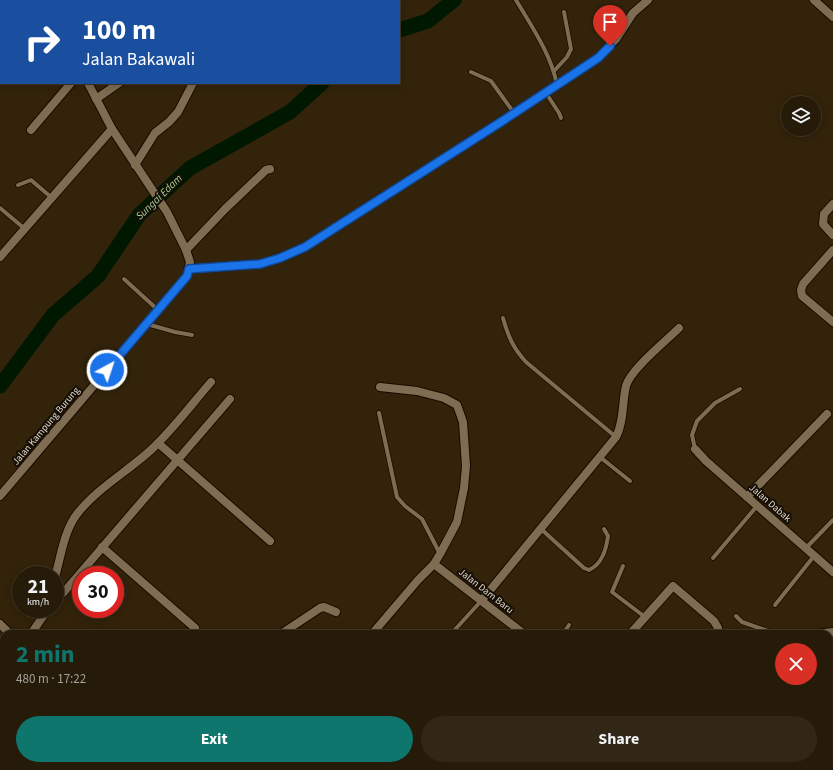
<!DOCTYPE html>
<meta charset="utf-8">
<style>
body{margin:0;font-family:"Source Sans 3",sans-serif;background:#322716;color:#f1f3f6;height:100vh;display:flex;flex-direction:column;font-size:15px;white-space:nowrap}
*{box-sizing:border-box;margin:0}
p{font-size:13px;color:#a4a19c}
.icon{flex:none;width:22px;height:22px;fill:none;stroke:currentColor;stroke-width:2;stroke-linecap:round;stroke-linejoin:round}
.map{position:relative;flex:1;overflow:hidden}
.details{position:absolute;left:0px;top:630px;width:833px;height:140px;display:flex;flex-direction:column;background:#261a08;border-radius:12px 12px 0 0;box-shadow:0 2px 10px #0003,0 0 0 1px #423829}
.details>*{flex:none}
.top-card{position:absolute;left:0px;top:0px;width:400px;height:84px;box-shadow:0 2px 10px #0003,0 0 0 1px #423829;background:#1a4fa0;color:#fff;overflow:hidden}
.controls{position:absolute;left:781px;top:96px;display:grid;gap:8px}
.controls a{display:grid;place-items:center;width:40px;height:40px;border-radius:50%;background:#261a08;box-shadow:0 2px 10px #0003,0 0 0 1px #423829;font-size:20px}
.speed{position:absolute;left:12px;top:566px;display:flex;gap:8px;font-size:20px;font-weight:700;text-align:center}
.speed>*{display:grid;place-content:center;width:52px;height:52px;border-radius:50%;background:#261a08;box-shadow:0 2px 10px #0003,0 0 0 1px #423829;line-height:1}
.speed small{font-size:10px;font-weight:400}
.speed .limit{border:6px solid #d22;background:#fff;color:#111}
.pin{position:absolute;display:grid;place-items:center;width:34px;height:34px;color:#fff;margin:-41px -17px;border-radius:50% 50% 50% 0;rotate:-45deg;box-shadow:0 0 4px #0007}
.pin .icon{rotate:45deg}
.me{position:absolute;width:44px;margin:-22px;rotate:40deg;stroke-linejoin:round;filter:drop-shadow(0 0 3px #0008)}
.turn{display:flex;align-items:center;gap:14px;height:84px;padding:0 16px;font-size:18px}
.turn .icon{width:52px;height:52px;stroke-width:2.5}
.turn b{display:block;font-size:28px;line-height:34px}
.round{display:grid;place-items:center;flex:none;width:42px;height:42px;border-radius:21px;background:#322716}
.summary{display:flex;align-items:center;justify-content:space-between;height:68px;padding:0 16px}
h1{font-size:24px;font-weight:700;line-height:30px;color:#0f766e}
.cta{display:flex;gap:8px;margin-top:auto;padding:8px 16px}
.cta a{flex:1;height:46px;border-radius:24px;background:#0f766e;color:#fff;font-size:16px;font-weight:700;line-height:46px;text-align:center}
.cta a+a{background:#322716;color:#f1f3f6}
.map>svg:first-child{display:block}
.lines{fill:none;stroke-linecap:round;stroke-linejoin:round}
.river{stroke:#001800;stroke-width:15}
.lane-casing{stroke:#1a0b00;stroke-width:5.5}
.street-casing{stroke:#1a0b00;stroke-width:10}
.lane{stroke:#7f6d53;stroke-width:4}
.street{stroke:#7f6d53;stroke-width:8}
.route-casing{stroke:#114b97;stroke-width:10}
.route{stroke:#1a73e8;stroke-width:7}
.labels{text-anchor:middle;dominant-baseline:central;stroke-width:4;stroke-linejoin:round;paint-order:stroke}
.street-label{font-size:10px;fill:#e3d8ca;stroke:#140e05}
.water-label{font-size:11px;font-style:italic;fill:#a1d398;stroke:#140e05}
</style>
<div class="map">
<svg width="833" height="770" viewBox="0 0 833 770">
<rect width="100%" height="100%" fill="#32230a"/>
<g class="lines">
<g class="river">
<path d="M399 30 428 21 454 0"/>
<path d="M0 386 53 315 98 276 139 215 190 168 290 112 322 83"/>
</g>
<defs>
<g id="lane">
<path d="M516 0C532 27 551 54 557 85"/>
<path d="M554 71 567 57 571 49 564 12"/>
<path d="M471 72 491 81 514 113"/>
<path d="M546 93 559 113 561 118"/>
<path d="M18 185 31 180 52 198"/>
<path d="M0 208 25 229"/>
<path d="M124 279 158 310"/>
<path d="M503 318C508 336 513 348 526 362L616 437"/>
<path d="M147 324 175 332 192 335"/>
<path d="M379 413 397 497 405 506 422 519 440 554"/>
<path d="M695 449 692 435 697 421 715 403 740 389"/>
<path d="M600 457 630 481"/>
<path d="M541 529 584 568 589 570C602 564 606 550 608 536L604 529"/>
<path d="M806 548 833 520"/>
<path d="M713 558 757 506"/>
<path d="M623 566 612 592 645 617"/>
<path d="M775 605 814 556"/>
<path d="M736 616 742 622 777 634"/>
<path d="M451 634 482 600"/>
<path d="M563 634 569 625"/>
<path d="M388 766 391 770"/>
<path d="M396 766 406 770"/>
<path d="M499 766 503 770"/>
<path d="M536 766 541 770"/>
<path d="M658 766 662 770"/>
<path d="M561 770 566 766"/>
<path d="M650 770 654 766"/>
</g>
<g id="street">
<path d="M814 0 833 17"/>
<path d="M52 1V0"/>
<path d="M282 1 284 0"/>
<path d="M0 38H1"/>
<path d="M96 99 119 83"/>
<path d="M31 130 71 83"/>
<path d="M135 165 155 133 169 122 178 112 193 83"/>
<path d="M833 204 824 214 823 224 833 235"/>
<path d="M186 250 225 209 266 170 270 169"/>
<path d="M833 250 803 284 801 290 802 296 833 322"/>
<path d="M0 257 112 129"/>
<path d="M189 269 260 264 280 258 305 247 504 120 598 58 616 39 633 13 648 0"/>
<path d="M158 443 270 541"/>
<path d="M695 449 706 461 833 572"/>
<path d="M0 496 187 276 190 262 186 250 167 212 112 129 88 83"/>
<path d="M747 497 827 414"/>
<path d="M102 547 195 628"/>
<path d="M434 564 524 634"/>
<path d="M55 577C61 556 64 531 77 514 97 488 130 470 153 448 174 428 192 404 211 382"/>
<path d="M55 599 64 592 230 399"/>
<path d="M482 600 616 437C624 422 622 403 626 386 630 370 666 341 679 328"/>
<path d="M0 624 10 634"/>
<path d="M31 634 48 609"/>
<path d="M281 634 320 608 324 607 336 612"/>
<path d="M372 634 418 580 434 564 440 554 457 522 464 488 466 466 463 422 457 405 444 398 417 391 380 387"/>
<path d="M630 634 673 586 714 621 718 628 719 634"/>
<path d="M817 634 833 632"/>
<path d="M829 761H833"/>
<path d="M135 766 139 770"/>
<path d="M683 766 688 770"/>
<path d="M32 770 36 766"/>
</g>
</defs>
<use href="#lane" class="lane-casing"/>
<use href="#street" class="street-casing"/>
<use href="#lane" class="lane"/>
<use href="#street" class="street"/>
</g>
<g class="lines">
<defs>
<path id="route" d="M107 370 187 276 189 269 260 264 280 258 305 247 504 120 598 58 610 46"/>
</defs>
<use href="#route" class="route-casing"/>
<use href="#route" class="route"/>
</g>
<g class="labels">
<g class="street-label">
<text transform="translate(46 426) rotate(-50)">Jalan Kampung Burung</text>
<text transform="translate(770 503) rotate(41)">Jalan Dabak</text>
<text transform="translate(486 591) rotate(38)">Jalan Dam Baru</text>
</g>
<g class="water-label">
<text transform="translate(159 197) rotate(-44)">Sungai Edam</text>
</g>
</g>
</svg>
<div class="controls">
<a><svg class="icon" aria-label="layers" viewBox="0 0 24 24"><path d="M12 4l9 5-9 5-9-5zM3 14l9 5 9-5"/></svg></a>
</div>
<div class="speed"><div>21<small>km/h</small></div><div class="limit">30</div></div>
<div class="pin" style="left:610px;top:46px;background:#d93025"><svg class="icon" aria-label="arrive" viewBox="0 0 24 24"><path d="M6 21V4h12l-3 4 3 4H6"/></svg></div>
<svg class="me" style="left:107px;top:370px" viewBox="-20 -20 40 40"><circle r="17" fill="#1a73e8" stroke="#fff" stroke-width="3"/><path d="M0-11L8 9 0 5-8 9z" fill="#fff"/></svg>
<div class="top-card">
<div class="turn"><svg class="icon" aria-label="right" viewBox="0 0 24 24"><path d="M7 20v-9h11M14 6l5 5-5 5"/></svg><div><b>100 m</b>Jalan Bakawali</div></div>
</div>
<section class="details">
<div class="summary"><div><h1>2 min</h1><p>480 m · 17:22</p></div><a class="round" style="background:#d93025;color:#fff"><svg class="icon" aria-label="close" viewBox="0 0 24 24"><path d="M6 6l12 12M18 6L6 18"/></svg></a></div>
<div class="cta"><a>Exit</a><a>Share</a></div>
</section>
</div>
